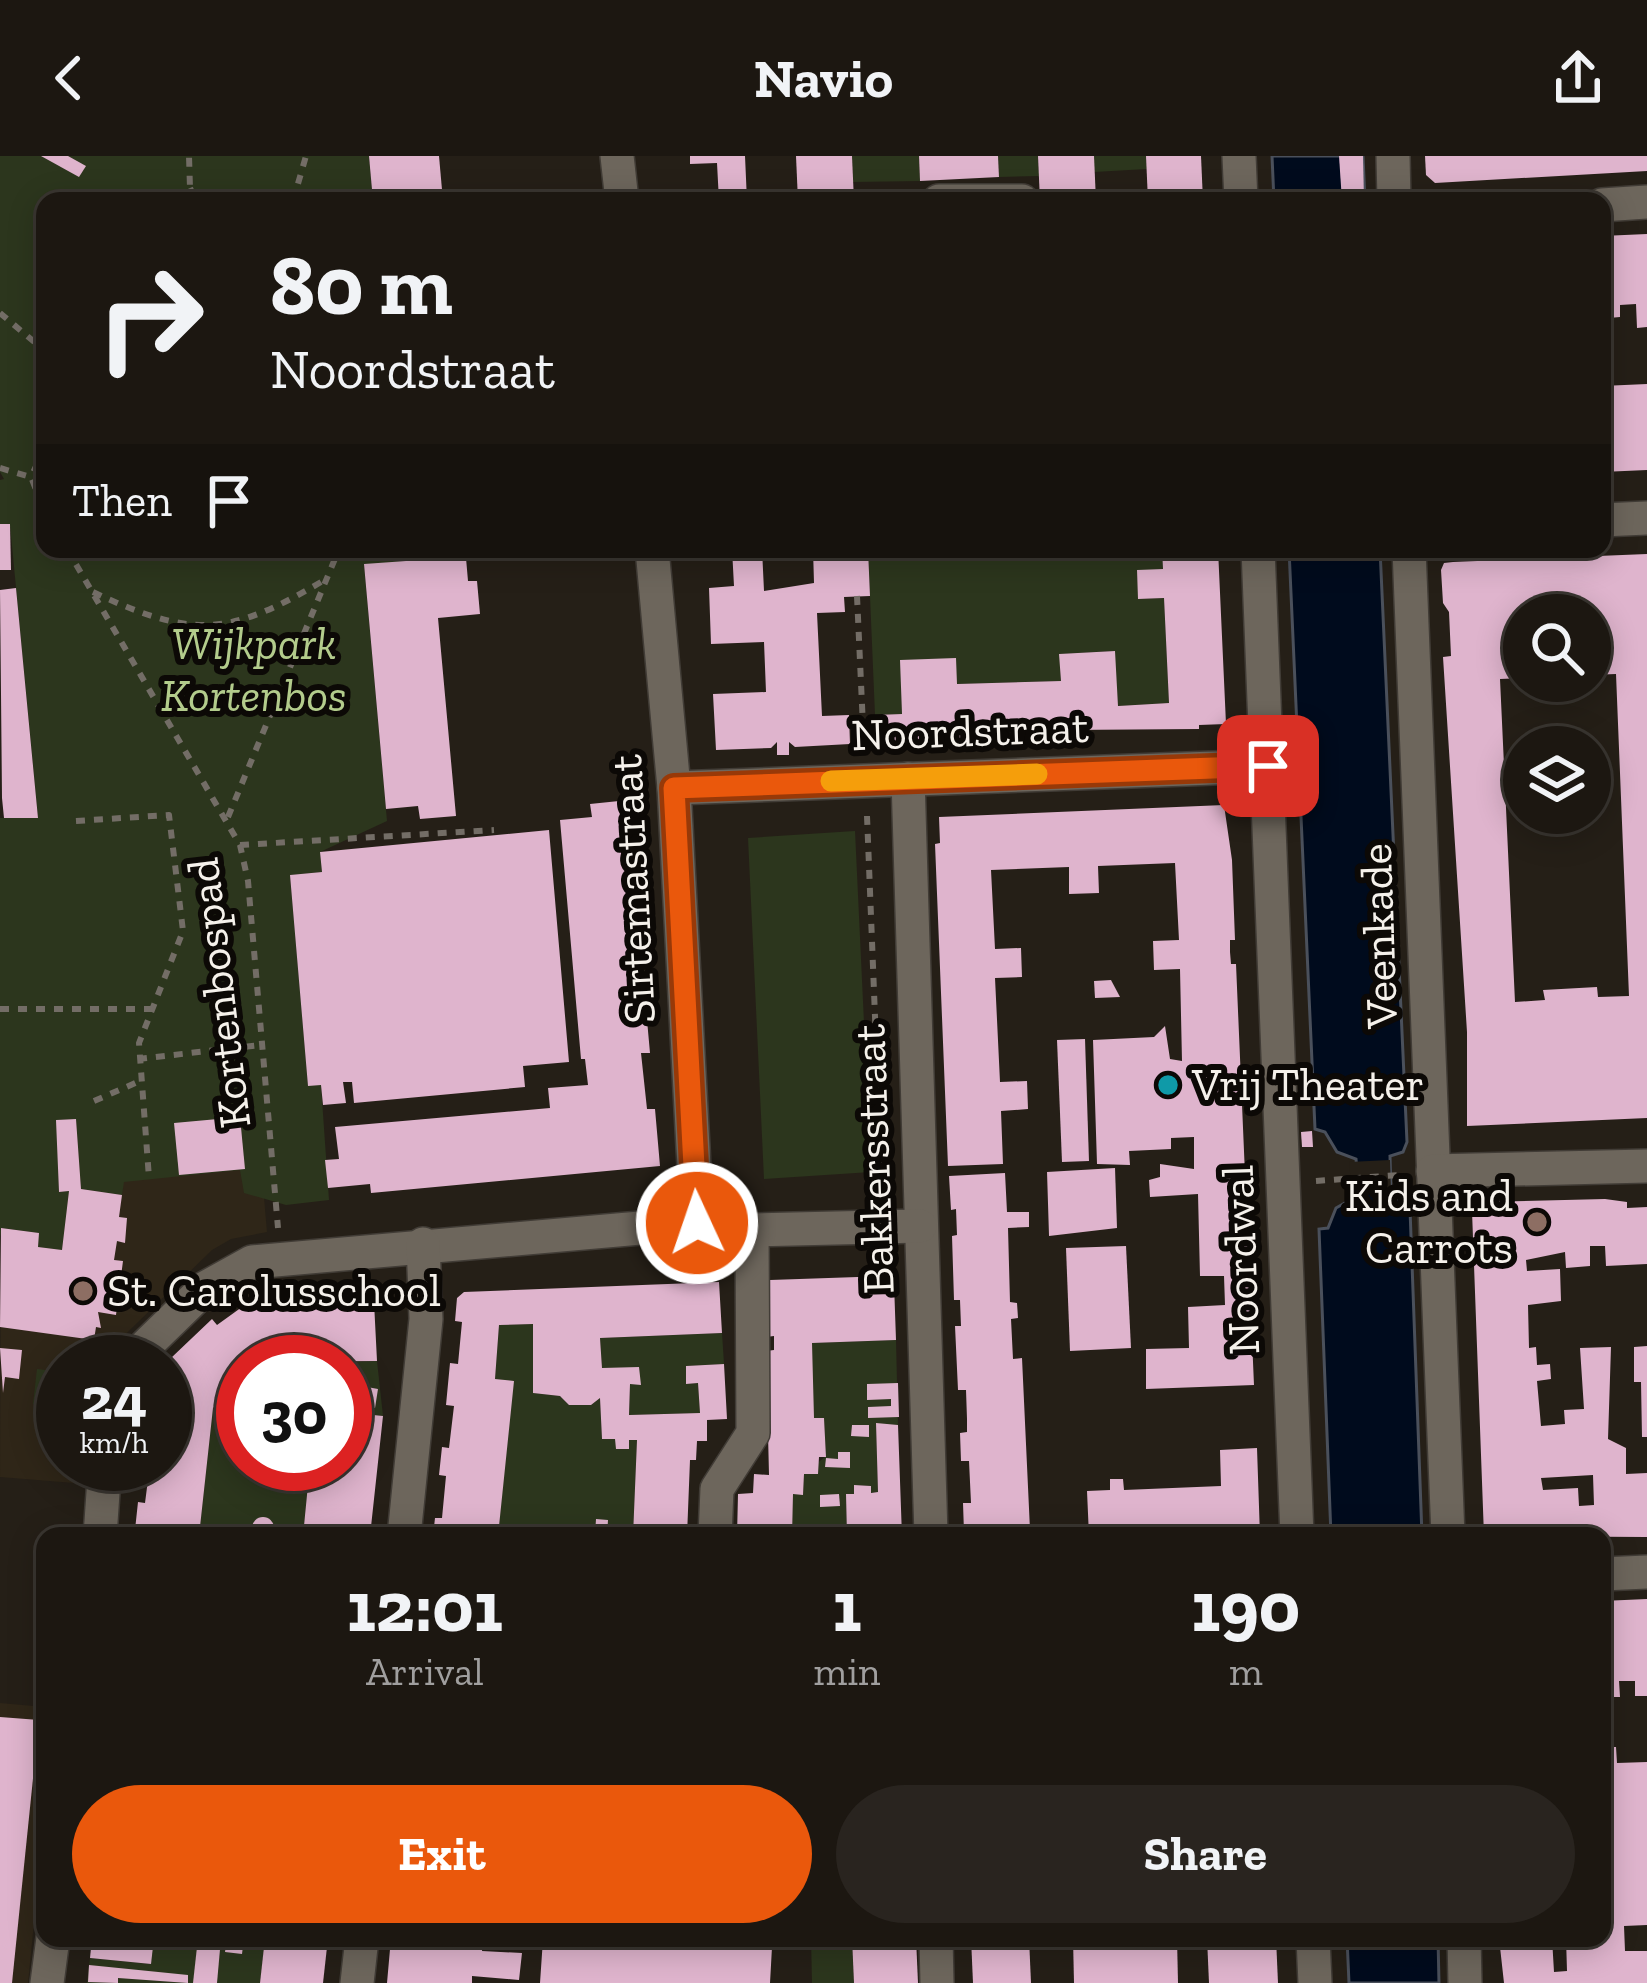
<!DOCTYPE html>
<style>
body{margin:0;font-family:"Zilla Slab",serif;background:#29241f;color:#f1f3f6;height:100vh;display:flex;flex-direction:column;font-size:45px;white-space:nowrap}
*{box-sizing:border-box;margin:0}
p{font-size:39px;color:#a09f9f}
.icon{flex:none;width:66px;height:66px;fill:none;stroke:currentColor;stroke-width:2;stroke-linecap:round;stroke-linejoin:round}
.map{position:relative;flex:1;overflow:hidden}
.sheet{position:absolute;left:36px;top:1371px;width:1575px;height:420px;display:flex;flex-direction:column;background:#1c1711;border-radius:24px;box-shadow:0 6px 30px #0003,0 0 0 3px #3a3631}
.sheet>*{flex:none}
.hud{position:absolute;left:36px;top:36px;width:1575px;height:366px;border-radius:24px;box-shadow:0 6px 30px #0003,0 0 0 3px #3a3631;background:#1c1711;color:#f1f3f6;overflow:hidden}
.tools{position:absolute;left:1503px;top:438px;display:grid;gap:24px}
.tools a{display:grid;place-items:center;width:108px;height:108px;border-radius:50%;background:#1c1711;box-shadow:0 6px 30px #0003,0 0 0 3px #3a3631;font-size:60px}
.speed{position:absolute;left:36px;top:1179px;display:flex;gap:24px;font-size:60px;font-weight:700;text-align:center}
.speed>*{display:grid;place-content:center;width:156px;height:156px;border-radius:50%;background:#1c1711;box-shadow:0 6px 30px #0003,0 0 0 3px #3a3631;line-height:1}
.speed small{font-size:30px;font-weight:400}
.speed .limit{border:18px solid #d22;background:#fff;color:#111}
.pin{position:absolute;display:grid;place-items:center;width:102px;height:102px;color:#fff;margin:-51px;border-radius:24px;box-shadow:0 6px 18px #0006}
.me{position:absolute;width:132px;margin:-66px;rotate:357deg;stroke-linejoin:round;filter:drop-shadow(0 0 9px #0008)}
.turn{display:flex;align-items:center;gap:42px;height:252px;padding:0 36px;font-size:54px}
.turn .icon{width:156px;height:156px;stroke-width:2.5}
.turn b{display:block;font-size:84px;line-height:102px}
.then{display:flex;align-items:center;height:114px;padding:0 36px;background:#0003;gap:24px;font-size:45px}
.eta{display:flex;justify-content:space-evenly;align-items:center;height:204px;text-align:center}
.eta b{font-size:72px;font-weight:700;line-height:84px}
.cta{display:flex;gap:24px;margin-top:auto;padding:24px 36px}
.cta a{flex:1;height:138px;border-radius:72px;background:#ea580c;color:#fff;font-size:48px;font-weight:700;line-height:138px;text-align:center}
.cta a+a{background:#29241f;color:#f1f3f6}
header{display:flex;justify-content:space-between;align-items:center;height:156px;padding:0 36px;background:#1c1711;font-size:54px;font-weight:700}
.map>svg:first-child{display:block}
.built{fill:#2f2618}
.green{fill:#2c361d}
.water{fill:#000b1d;stroke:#4a505b;stroke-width:3}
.pier{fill:#251f17}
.building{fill:#dfb4cd;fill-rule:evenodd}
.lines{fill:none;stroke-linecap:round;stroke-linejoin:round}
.minor-casing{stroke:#413c36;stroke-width:36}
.path{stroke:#736d66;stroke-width:6;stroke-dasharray:9 9;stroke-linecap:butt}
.minor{stroke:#6d665c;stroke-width:33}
.route-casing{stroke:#983908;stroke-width:30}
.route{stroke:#ea580c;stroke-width:21}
.slow{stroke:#f59e0b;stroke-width:21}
.culture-dot{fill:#0f9aa8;stroke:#0c0906;stroke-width:4.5}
.education-dot{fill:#8d6e63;stroke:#0c0906;stroke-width:4.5}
.labels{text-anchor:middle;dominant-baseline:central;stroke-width:12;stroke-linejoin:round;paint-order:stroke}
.park-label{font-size:45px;font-style:italic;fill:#b3cc8c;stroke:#0c0906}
.street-label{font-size:45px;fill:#f5f1eb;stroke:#0c0906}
.poi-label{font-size:45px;fill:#f5f1eb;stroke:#0c0906;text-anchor:start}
</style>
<header><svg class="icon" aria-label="back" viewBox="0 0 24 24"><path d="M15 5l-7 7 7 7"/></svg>Navio<svg class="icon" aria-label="share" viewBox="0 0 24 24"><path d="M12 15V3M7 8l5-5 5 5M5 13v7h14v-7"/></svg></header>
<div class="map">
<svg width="1647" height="1827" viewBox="0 0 1647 1827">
<rect width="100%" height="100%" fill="#251f17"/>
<g class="built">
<path d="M76 963 122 1038 123 1026 260 995 267 1076 231 1083 212 1094 97 1206H63V1308H77L74 1327 0 1321 1 1072 39 1077 38 1091 68 1035 59 1036 56 964Z"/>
<path d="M0 1547 45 1551V1656L28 1827H0Z"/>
</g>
<g class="green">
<path d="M0 0H369L373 45H45V393H405L406 405 364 409 387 665 320 696 322 716 290 719 308 929H321L329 1044 286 1049 244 1037 240 1014 124 1026 122 1039 81 1033 76 963 57 964 59 1036 69 1035 62 1094 38 1091V1077L2 1072 0 1081V662L38 661 10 369 0 368V324L4 323 0 316Z"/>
<path d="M852 0H919L920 25 853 26Z"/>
<path d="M998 0H1038L1039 20 999 21Z"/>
<path d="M1094 0H1146L1147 13 1094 16Z"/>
<path d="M868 393H1162L1163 413 1137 415 1139 443 1164 442 1169 547 1118 550 1114 495 1060 498 1061 525 957 528 901 504 902 558 875 559Z"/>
<path d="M855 675 871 1016 764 1023 748 682Z"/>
<path d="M533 1168V1237L560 1240 569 1249H591L600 1242 602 1283H615L617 1293H628L629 1284H637L633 1380H498L513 1225 495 1223 499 1169Z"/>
<path d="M722 1177 724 1208 686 1210V1228L698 1227 700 1257 629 1259 630 1228 602 1212 600 1182Z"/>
<path d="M896 1184 898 1269 876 1268 878 1336 871 1337V1330L855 1329 854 1338H846L847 1380H791L793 1338H803L804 1318 826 1300 824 1263 812 1262V1187Z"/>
<path d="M377 1205 383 1260 345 1255V1206Z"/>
<path d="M37 1213 63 1216V1253L33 1248Z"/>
<path d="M243 1224V1308H310L303 1380H199L213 1252Z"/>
<path d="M1089 1372V1380H965L964 1376Z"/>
<path d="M154 1782H265L260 1827H87L90 1802 150 1808Z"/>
<path d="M811 1782H852L854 1827H812Z"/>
</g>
<g class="water">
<path d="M1272 0H1363L1365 45H1274Z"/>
<path d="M1289 393H1380L1407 986 1403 996 1390 1000 1391 1037 1410 1053 1422 1380H1331L1319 1073 1328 1072 1336 1052 1359 1039 1356 1003 1337 996 1325 976 1315 973Z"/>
<path d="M1347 1782H1438L1439 1827H1349Z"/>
</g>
<path class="pier" d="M1390 1004 1391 1036 1352 1037 1349 1006Z"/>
<g class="building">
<path d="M41 0H68L86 10 79 21Z"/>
<path d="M369 0H439L443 45H373Z"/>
<path d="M690 0H745L747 45H719L717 7 690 8Z"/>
<path d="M796 0H852L854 45H798Z"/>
<path d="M919 0H998L999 21 920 25Z"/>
<path d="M1038 0H1094L1096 45H1040Z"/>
<path d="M1146 0H1201L1203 45H1148Z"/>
<path d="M1339 0H1363L1364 45H1342Z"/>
<path d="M1425 0H1647V15L1435 27 1426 19Z"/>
<path d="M1647 78V171L1637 172 1636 148 1620 149V161L1609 162V134L1602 135V80Z"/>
<path d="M1647 228V314L1602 316V230Z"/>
<path d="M0 368H10L11 414H0Z"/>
<path d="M405 393H474L475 401 466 402 468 425H477L480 458 438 462 456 660 420 663 418 650 386 653 364 408 406 405Z"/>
<path d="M732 393H762L764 435 814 427 813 393H868L870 440 844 441 845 456 817 457 822 560 849 559 850 588 795 591 789 586V599H777V586L771 592 716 594 713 538 766 536 764 486 711 488 709 432 734 430Z"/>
<path d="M1162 393H1218L1226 568 1199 569V573L1066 574V579L957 584V579L877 587 875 559 902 558 900 504 956 502 957 528 1061 525 1059 498 1115 495 1118 550 1169 547 1164 442 1138 443 1137 414 1163 413Z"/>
<path d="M1647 398V962L1467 970V876L1443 501 1451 500 1449 456 1443 447 1441 414 1444 407 1453 406ZM1524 459H1590V519L1616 518 1629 840 1598 841 1597 831 1543 834 1545 844 1515 846 1500 523 1524 522Z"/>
<path d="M16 432 22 495 38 662H4L2 642 0 434Z"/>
<path d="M619 645 622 688 631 687 650 897H641L647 953H655L660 1010 371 1037 370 1028 328 1032 325 1004 339 1003 335 971 550 952 548 932 588 929 585 903H581L560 664 592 661 590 648Z"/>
<path d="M1224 649 1232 704 1235 784H1230V796L1231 808H1236L1254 1229 1146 1233V1193L1189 1192 1188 1151 1225 1149 1224 1120H1200L1198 1038 1150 1041 1149 1024 1160 1021V1008L1194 1013V981L1171 982V993L1129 995 1130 1009 1097 1008 1093 884 1154 881 1165 870 1170 903 1182 905 1180 813 1154 814 1153 785 1179 784 1175 707 1098 710 1099 737 1069 738V711L991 714 995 793 1021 792 1022 821 995 822 1000 926 1027 925 1028 953 1001 955 1003 1008 948 1010 935 688 940 687 939 661Z"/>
<path d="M549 674 569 906 523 910 525 931 354 947 352 926H343L346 947 323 949 321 929 308 930 290 719 322 716 320 696Z"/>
<path d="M1111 824 1120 841 1095 842 1094 825Z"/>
<path d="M1085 883 1089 1005 1062 1006 1057 884Z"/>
<path d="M240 961 245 1013 179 1019 174 967Z"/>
<path d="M76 963 81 1033 122 1039 119 1061 127 1062 125 1087 117 1085 114 1104 123 1105 116 1159 98 1156 101 1172 96 1171 94 1184 0 1171 1 1072 39 1077 38 1091 62 1094 69 1035 59 1036 56 964Z"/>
<path d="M1312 975 1313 991H1302L1301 976Z"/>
<path d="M1115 1012 1117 1072 1049 1080 1047 1016Z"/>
<path d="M1005 1017 1007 1056H1029V1071L1008 1072 1010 1146 1017 1147 1018 1162 1011 1163 1013 1203 1022 1202 1030 1374 964 1376 963 1347H971L969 1305H961L960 1277 967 1276V1263L966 1234H958L955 1170H961L960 1144H954L952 1080 957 1079 956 1053 951 1054 949 1020Z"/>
<path d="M1605 1043 1627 1046V1052L1647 1051V1108L1606 1110 1605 1090H1590V1110L1566 1112 1565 1096 1526 1104 1527 1115 1560 1113 1561 1145 1528 1149 1529 1192 1536 1191 1537 1209 1550 1208 1551 1223 1537 1225 1541 1270 1565 1268 1564 1254 1584 1253 1580 1192 1611 1191 1608 1283 1626 1292V1318L1647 1317V1381L1484 1380 1472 1055 1480 1046ZM1593 1319 1594 1349 1579 1350 1578 1332 1543 1334 1541 1322Z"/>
<path d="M1126 1090 1131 1192 1070 1195 1066 1092Z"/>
<path d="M887 1120 894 1127 896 1184 812 1187 814 1262H824L826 1301H819L818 1318H804L803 1339 793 1338 792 1380H737L738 1338 753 1337 754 1318 769 1319 766 1195 774 1194V1180L766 1181 764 1131 770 1124Z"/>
<path d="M719 1126 722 1177 600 1182 602 1212 639 1211 641 1229 630 1228 629 1259 700 1257 698 1227 686 1228V1210L724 1208 727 1263 707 1264V1285H697L696 1304H690L687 1380H633L637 1284H629V1293H616L615 1283H602L600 1242 591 1249H569L560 1240 533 1237V1168L499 1169 495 1223 514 1225 498 1380H433L435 1362H442L446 1320 439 1319 442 1291 449 1292 454 1250 446 1249 450 1207 458 1208 462 1166 455 1165 457 1142 464 1136Z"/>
<path d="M367 1139 374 1146 377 1205 243 1206V1224L213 1252 199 1380H142L135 1374 138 1346 145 1347 150 1308H165V1218L177 1207 171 1202 212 1163 217 1169 242 1151 274 1150V1143L288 1142H302L303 1149 345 1148V1140Z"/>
<path d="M1647 1190V1281H1642L1641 1226H1634V1191Z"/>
<path d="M0 1192 22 1194 19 1223 5 1221 3 1237Z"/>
<path d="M345 1227 378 1233 375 1252 345 1249Z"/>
<path d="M898 1227 899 1261 868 1262V1251L891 1250V1243L867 1244V1228Z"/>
<path d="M345 1256 383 1260 370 1380H303L310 1308H345Z"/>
<path d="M876 1267 898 1269 902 1380H847L846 1338H854V1329L871 1330V1337L878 1336Z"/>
<path d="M852 1269H869V1281L851 1280Z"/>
<path d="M1257 1292 1260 1380H1089L1087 1335 1110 1334V1323H1123L1124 1334 1221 1330 1220 1294Z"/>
<path d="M838 1296H850V1312L825 1311 826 1302 838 1303Z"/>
<path d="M839 1338 840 1350 820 1351V1339Z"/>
<circle cx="263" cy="1372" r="11"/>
<path d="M596 1363 608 1364 607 1380 595 1379Z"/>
<path d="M1647 1443V1540H1635V1525H1619L1620 1541H1602V1445Z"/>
<path d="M0 1561 39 1564 12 1827H0Z"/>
<path d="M1602 1591H1616L1617 1607 1647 1606V1769L1624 1770 1625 1795H1647V1827H1504L1499 1782H1552L1554 1816 1567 1815 1566 1782H1602V1635H1611V1621L1602 1619Z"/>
<path d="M92 1782H154L151 1808 90 1802Z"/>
<path d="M198 1782H221L217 1827H193Z"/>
<path d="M227 1782H244L242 1798 225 1796Z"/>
<path d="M265 1782H328L323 1827H260Z"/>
<path d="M391 1782H483L482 1795 522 1797 519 1824 472 1820V1827H387Z"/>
<path d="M613 1782 651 1787 657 1782H752L760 1791H772L770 1827H540L543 1783Z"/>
<path d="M852 1782H916L918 1827H854Z"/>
<path d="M971 1782H1029L1031 1827H973Z"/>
<path d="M1073 1782H1177L1178 1827H1074Z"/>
<path d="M1207 1782H1276L1278 1827H1209Z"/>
<path d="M89 1809 188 1819V1827L118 1822V1827L88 1826Z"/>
</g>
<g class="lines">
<defs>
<g id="minor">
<path d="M617 0 622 45"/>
<path d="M1239 0 1241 45"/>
<path d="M1393 0 1394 45"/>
<path d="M939 45H1022"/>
<path d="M1602 49 1647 46"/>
<path d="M1602 364 1647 362"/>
<path d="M652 393 674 632 697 1067"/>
<path d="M1258 393 1297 1380"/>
<path d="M1409 393 1448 1380"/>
<path d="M908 623 931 1380"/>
<path d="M674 632 1268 610"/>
<path d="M1433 1015 1647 1010"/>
<path d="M129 1206 205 1132 252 1106 697 1067 752 1074 920 1070"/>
<path d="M100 1380 105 1308"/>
<path d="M404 1380 426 1163 423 1088"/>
<path d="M715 1380 717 1333 753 1277 752 1074"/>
<path d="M1602 1418 1647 1416"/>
<path d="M936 1782 937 1827"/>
<path d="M1313 1782 1315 1827"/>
<path d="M1464 1782 1465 1827"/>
<path d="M47 1827 53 1782"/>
<path d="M357 1827 362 1782"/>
</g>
</defs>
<use href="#minor" class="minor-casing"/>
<g class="path">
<path d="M190 32 196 45"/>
<path d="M183 45 190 32 189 0"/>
<path d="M293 45 306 0"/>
<path d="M0 157 45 195"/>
<path d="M45 291 31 321 45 356"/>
<path d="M0 312 31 321"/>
<path d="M67 393 240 689 248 725 278 1072"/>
<path d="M93 436C191 482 228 481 321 426"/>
<path d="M857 440 864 592"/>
<path d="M867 660 882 1036"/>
<path d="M228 661 339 393"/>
<path d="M76 665 169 659 183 775 139 887 149 1022"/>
<path d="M240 689 494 674"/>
<path d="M0 853H152"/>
<path d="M138 903 260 889"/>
<path d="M94 945 140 925"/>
<path d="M1316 1025 1399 1019"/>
</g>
<use href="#minor" class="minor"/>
</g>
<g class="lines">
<defs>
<path id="route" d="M697 1067 674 632 1268 610"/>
</defs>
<use href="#route" class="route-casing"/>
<use href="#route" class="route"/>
<path class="slow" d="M831 625 1037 618"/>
</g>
<circle class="culture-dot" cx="1168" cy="929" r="12"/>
<g class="education-dot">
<circle cx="1537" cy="1066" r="12"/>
<circle cx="83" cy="1135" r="12"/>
</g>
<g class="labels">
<g class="park-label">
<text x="254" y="488">Wijkpark<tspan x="254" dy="52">Kortenbos</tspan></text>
</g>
<g class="street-label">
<text transform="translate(970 575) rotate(-2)">Noordstraat</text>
<text transform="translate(633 733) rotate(-93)">Sirtemastraat</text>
<text transform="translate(1379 780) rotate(-92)">Veenkade</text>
<text transform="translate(219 837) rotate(-97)">Kortenbospad</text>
<text transform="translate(874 1003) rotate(-92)">Bakkersstraat</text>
<text transform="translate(1241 1104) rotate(-92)">Noordwal</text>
</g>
<g class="poi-label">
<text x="1192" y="929">Vrij Theater</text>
<text x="1513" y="1040" text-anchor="end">Kids and<tspan x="1513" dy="52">Carrots</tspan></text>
<text x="107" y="1135">St. Carolusschool</text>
</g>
</g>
</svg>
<div class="tools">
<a><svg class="icon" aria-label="search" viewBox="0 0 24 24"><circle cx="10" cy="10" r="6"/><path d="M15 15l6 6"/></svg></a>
<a><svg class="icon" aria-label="layers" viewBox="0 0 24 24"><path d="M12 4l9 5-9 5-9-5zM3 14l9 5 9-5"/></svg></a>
</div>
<div class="speed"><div>24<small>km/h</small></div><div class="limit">30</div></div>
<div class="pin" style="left:1268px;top:610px;background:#d93025"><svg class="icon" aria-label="arrive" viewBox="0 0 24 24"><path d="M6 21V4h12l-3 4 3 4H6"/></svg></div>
<svg class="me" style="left:697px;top:1067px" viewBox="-20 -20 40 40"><circle r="17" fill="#ea580c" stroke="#fff" stroke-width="3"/><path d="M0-11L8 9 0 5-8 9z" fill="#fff"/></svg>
<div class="hud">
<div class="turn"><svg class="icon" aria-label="right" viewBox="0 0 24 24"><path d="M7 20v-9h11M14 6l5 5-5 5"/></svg><div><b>80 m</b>Noordstraat</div></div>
<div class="then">Then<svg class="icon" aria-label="arrive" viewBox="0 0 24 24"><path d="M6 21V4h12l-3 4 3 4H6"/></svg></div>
</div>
<section class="sheet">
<div class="eta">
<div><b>12:01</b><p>Arrival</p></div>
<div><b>1</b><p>min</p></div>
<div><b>190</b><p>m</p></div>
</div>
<div class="cta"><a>Exit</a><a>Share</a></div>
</section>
</div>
